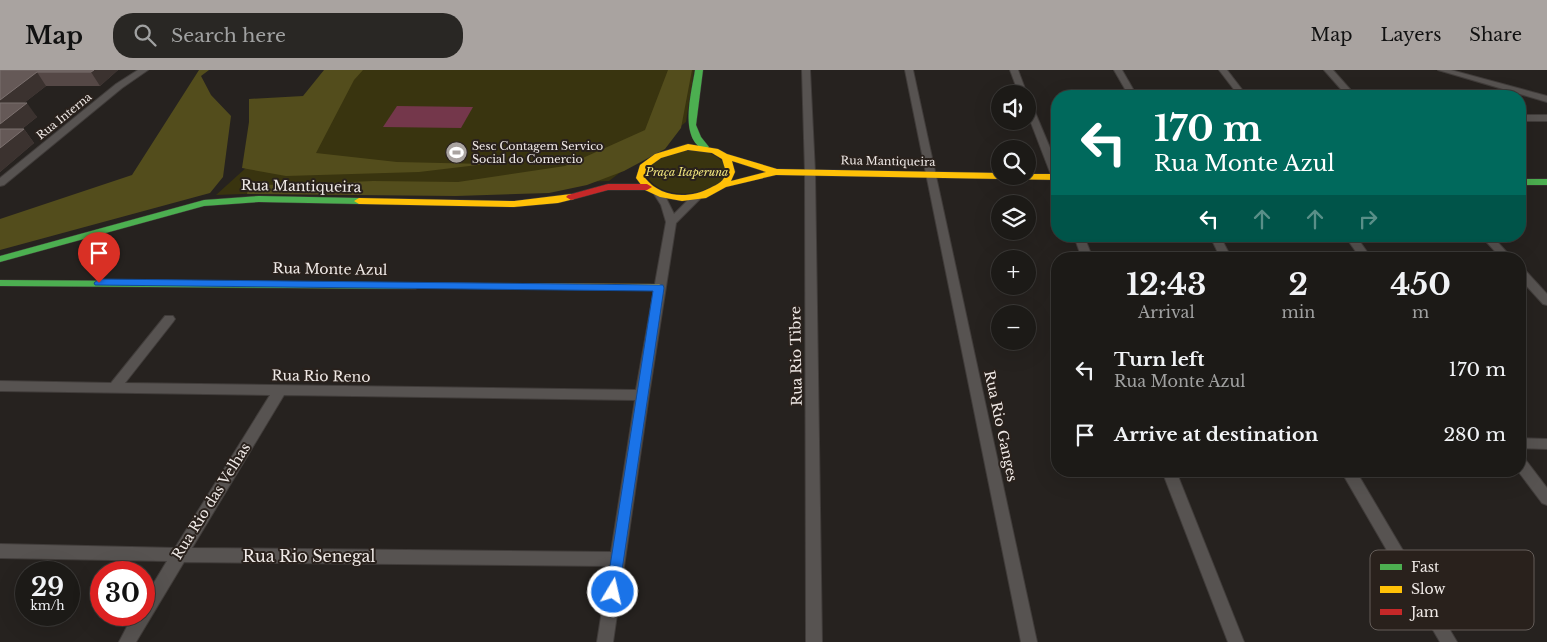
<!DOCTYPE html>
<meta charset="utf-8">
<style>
body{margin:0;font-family:"Libre Baskerville",serif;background:#292724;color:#f1f3f6;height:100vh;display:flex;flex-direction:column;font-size:19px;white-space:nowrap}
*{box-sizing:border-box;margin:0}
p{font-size:16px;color:#a0a1a1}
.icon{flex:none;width:28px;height:28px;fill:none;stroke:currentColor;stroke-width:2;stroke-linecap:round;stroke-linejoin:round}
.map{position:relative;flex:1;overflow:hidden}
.details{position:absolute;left:1051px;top:182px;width:475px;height:225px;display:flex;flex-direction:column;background:#1c1a17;border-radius:20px;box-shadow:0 5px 20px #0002,0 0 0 1px #3a3836}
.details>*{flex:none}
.top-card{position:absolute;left:1051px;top:20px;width:475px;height:152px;border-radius:20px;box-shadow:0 5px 20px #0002,0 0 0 1px #3a3836;background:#00695c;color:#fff;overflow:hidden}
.tools{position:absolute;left:991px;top:15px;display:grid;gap:10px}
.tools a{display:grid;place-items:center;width:45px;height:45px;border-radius:50%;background:#1c1a17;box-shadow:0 5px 20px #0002,0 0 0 1px #3a3836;font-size:25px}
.speed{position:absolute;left:15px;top:491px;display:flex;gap:10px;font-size:25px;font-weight:700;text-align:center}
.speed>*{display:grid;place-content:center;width:65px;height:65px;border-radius:50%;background:#1c1a17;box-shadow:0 5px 20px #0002,0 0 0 1px #3a3836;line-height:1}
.speed small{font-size:12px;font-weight:400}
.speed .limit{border:8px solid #d22;background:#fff;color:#111}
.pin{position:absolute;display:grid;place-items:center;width:42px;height:42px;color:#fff;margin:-51px -21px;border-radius:50% 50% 50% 0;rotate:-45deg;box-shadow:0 0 5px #0007}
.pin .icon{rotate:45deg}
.me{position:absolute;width:55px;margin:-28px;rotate:9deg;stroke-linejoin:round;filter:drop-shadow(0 0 4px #0008)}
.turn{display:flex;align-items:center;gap:18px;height:105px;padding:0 20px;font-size:22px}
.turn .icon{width:65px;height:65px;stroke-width:2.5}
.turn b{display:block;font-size:35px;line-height:42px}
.lanes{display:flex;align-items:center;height:48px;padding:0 20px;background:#0003;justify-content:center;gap:25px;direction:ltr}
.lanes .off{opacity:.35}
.eta{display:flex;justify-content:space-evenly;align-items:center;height:85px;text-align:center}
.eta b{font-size:30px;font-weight:700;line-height:35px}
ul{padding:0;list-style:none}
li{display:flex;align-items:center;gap:15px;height:65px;padding:0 20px}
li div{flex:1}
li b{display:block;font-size:19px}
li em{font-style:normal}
header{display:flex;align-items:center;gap:30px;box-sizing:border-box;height:70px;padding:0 25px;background:#a9a3a0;color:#111}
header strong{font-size:24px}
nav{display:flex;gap:28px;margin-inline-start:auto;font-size:18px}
.search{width:350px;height:45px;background:#292724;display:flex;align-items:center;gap:12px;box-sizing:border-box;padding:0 18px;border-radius:20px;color:#a0a1a1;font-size:19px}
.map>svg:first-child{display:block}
.green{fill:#39340f}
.forest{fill:#534d1c}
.water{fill:#74374b}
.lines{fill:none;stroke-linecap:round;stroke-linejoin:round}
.street-casing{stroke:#403c3a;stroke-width:2}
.fast-casing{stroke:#403c3a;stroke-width:1}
.slow-casing{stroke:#403c3a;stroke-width:1}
.jam-casing{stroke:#403c3a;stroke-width:1}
.street{fill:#575351;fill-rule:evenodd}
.fast{fill:#4caf50;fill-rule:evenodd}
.slow{fill:#ffc107;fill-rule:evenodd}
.jam{fill:#c62828;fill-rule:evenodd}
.wall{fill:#554846}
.shaded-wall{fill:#3b322f}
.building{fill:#655957;stroke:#7b706e}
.route{fill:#1a73e8;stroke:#114b97}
.labels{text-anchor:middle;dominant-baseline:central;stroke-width:4;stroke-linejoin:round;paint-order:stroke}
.far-street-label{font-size:11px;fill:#efe9e6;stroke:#29211c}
.far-poi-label{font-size:11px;fill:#efe9e6;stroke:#29211c;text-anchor:start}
.far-park-label{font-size:11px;font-style:italic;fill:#f2e77f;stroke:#29211c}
.street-label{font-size:14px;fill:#efe9e6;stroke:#29211c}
.near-street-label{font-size:16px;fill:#efe9e6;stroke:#29211c}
.key{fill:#29211c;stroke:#645d59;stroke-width:1}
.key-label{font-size:14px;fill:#efe9e6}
</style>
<header>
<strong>Map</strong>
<div class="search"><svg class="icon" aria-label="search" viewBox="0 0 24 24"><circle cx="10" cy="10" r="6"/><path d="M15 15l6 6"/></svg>Search here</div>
<nav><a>Map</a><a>Layers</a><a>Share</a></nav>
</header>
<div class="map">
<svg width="1547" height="572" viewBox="0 0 1547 572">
<rect width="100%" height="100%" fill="#26221f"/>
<g class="green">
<path d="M344 0H694L686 52 609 111 216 125 322 29Z"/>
<path d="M694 80C709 82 721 85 727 100 725 104 723 110 720 114 718 116 712 117 709 118 667 138 619 100 667 84 675 81 685 81 694 80Z"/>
</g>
<g class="forest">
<path d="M199 0H209L201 6 211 25 231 46 223 107 210 123 0 180V149L132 105Z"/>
<path d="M324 0H363L354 10 316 83 397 92 486 94 419 102 286 106 242 98 249 52V29L303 26Z"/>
<path d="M668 0H692L681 58 665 79 624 101 587 115 549 123 456 126 247 124 249 114 280 115 373 111 458 112 565 96 645 60Z"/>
</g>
<path class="water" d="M397 36 473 37 461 58 383 57Z"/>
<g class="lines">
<defs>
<g id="street">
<path d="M138 0H148L122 18 4 115 0 116V108L116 14Z"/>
<path d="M802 0H810L815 102 822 572H806L805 102Z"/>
<path d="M905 0H913L1037 572H1021Z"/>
<path d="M1010 0H1018L1027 24H1019Z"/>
<path d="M1114 0H1122L1137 26H1129Z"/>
<path d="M1219 0H1227L1247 26H1239Z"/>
<path d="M1324 0H1333L1356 26H1347Z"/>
<path d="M1438 0H1451L1547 26V32Z"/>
<path d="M1028 32 1032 35 1058 97V113L1053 110 1028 45Z"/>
<rect x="1520" y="45" width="27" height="6"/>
<path d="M659 121 664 124 674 144 692 126 696 125 701 128 676 153 649 325 613 572H597L609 496 184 492 136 572H119L133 545H144V529L167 491 0 488V474L175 478 270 325 0 321V311L111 313 165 246H173L175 249 173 252 125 313 636 320 666 152 661 135 654 124ZM284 325 635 330 611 482 192 478Z"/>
<path d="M1074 166H1084L1093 189H1082Z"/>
<path d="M1210 166H1220L1232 189H1221Z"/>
<path d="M1345 166H1356L1372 189H1361Z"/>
<path d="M1481 166H1492L1513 189H1502Z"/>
<path d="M1520 198 1524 199 1547 224V235L1543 234 1520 209Z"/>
<path d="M1520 368 1547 369V379L1520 378Z"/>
<path d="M1520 387 1525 389 1547 418V435L1542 433 1518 401H1520Z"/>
<path d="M1162 401H1176L1244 572H1228Z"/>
<path d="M1341 401H1356L1457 572H1440Z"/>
</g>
<g id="fast">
<path d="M695 0H703L696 55 701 67 709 77 705 80C678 69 692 21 695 0Z"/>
<rect x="1520" y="109" width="27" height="6"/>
<path d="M259 126 359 128 364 131 359 134 259 132 204 136 0 192V186L204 130Z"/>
<path d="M0 210 416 213 421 216 416 219 0 216Z"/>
</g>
<g id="slow">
<path d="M688 74 718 79 727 84 777 99 1000 103V106H1028V104H1058V110L1008 109 1004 107 1000 109 776 105 726 117 706 128 682 131 660 127 645 120 636 108 640 95 655 84ZM688 80 712 83 722 89 726 102C724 112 718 114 710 118 689 129 661 128 645 108L647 98 661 88ZM732 91 766 102 731 111 735 102Z"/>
<path d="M571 124 574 125V129L558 133 514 137 359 134 354 131 359 128 514 131Z"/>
<path d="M416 213 659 214 664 217 659 220 412 218 411 216 412 214Z"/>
</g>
<path id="jam" d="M608 114H647L652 117 647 120H608L571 130 566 127 568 125Z"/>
</defs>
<use href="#street" class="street-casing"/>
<use href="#fast" class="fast-casing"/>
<use href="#slow" class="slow-casing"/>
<use href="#jam" class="jam-casing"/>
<use href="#street" class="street"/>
<use href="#fast" class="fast"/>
<use href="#slow" class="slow"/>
<use href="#jam" class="jam"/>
</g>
<path class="wall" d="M0 0H118L100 16H46L24 33 37 47 22 59H24L34 73 0 102Z"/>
<g class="shaded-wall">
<path d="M94 0H118L100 16 91 2Z"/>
<path d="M37 2 46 16 6 47 0 38V30Z"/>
<path d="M27 33 37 47 4 73 0 68V54Z"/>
<path d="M24 59 34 73 0 102V78Z"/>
</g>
<g class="building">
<path d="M0 0H94L91 2H37L0 30Z"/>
<path d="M0 33H27L0 54Z"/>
<path d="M0 59H24L0 78Z"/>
</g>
<path class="route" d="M99 209 663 215 664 218 618 527 613 529 608 527 606 522 653 221 95 215 94 213Z"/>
<defs>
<symbol id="stadium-disc" viewBox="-11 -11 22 22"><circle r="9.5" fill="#a9a3a0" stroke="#29211c"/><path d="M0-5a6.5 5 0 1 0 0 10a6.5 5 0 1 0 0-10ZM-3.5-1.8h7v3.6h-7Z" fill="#fff"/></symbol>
</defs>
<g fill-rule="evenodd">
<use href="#stadium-disc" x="444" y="70" width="25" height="25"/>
</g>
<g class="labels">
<g class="far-street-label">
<text transform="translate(64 46) rotate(-39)">Rua Interna</text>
<text transform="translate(888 91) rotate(1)">Rua Mantiqueira</text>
</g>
<g class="far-poi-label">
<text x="472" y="76">Sesc Contagem Servico<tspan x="472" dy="13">Social do Comercio</tspan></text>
</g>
<g class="far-park-label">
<text x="687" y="102">Praça Itaperuna</text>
</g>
<g class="street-label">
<text transform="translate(301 116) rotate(1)">Rua Mantiqueira</text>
<text transform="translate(330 199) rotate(1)">Rua Monte Azul</text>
<text transform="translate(796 286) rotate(-91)">Rua Rio Tibre</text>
<text transform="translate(321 306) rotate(1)">Rua Rio Reno</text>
<text transform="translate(1001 356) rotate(78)">Rua Rio Ganges</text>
<text transform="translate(211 431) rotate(-58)">Rua Rio das Velhas</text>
</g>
<g class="near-street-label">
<text x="309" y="486">Rua Rio Senegal</text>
</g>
</g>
<rect x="1370" y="480" width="164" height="80" rx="8" class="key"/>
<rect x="1380" y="494" width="22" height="6" fill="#4caf50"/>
<rect x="1380" y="516" width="22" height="7" fill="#ffc107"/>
<rect x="1380" y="539" width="22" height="6" fill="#c62828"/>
<g class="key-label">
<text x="1411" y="502">Fast</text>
<text x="1411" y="524">Slow</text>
<text x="1411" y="547">Jam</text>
</g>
</svg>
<div class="tools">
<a><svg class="icon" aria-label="sound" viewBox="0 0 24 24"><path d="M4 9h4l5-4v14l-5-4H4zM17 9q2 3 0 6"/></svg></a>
<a><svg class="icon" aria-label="search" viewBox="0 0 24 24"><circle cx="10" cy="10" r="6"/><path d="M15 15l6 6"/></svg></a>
<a><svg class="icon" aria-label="layers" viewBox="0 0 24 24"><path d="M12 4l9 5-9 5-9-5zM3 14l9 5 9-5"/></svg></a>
<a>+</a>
<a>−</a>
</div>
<div class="speed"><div>29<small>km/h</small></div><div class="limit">30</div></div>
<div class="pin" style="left:99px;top:213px;background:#d93025"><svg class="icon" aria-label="arrive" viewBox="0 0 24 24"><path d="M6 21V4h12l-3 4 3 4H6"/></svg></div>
<svg class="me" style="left:613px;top:522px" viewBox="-20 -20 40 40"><circle r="17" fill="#1a73e8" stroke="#fff" stroke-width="3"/><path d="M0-11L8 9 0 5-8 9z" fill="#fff"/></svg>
<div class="top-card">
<div class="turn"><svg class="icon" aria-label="left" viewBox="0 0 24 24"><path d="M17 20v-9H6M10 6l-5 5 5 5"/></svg><div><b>170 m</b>Rua Monte Azul</div></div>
<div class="lanes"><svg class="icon" aria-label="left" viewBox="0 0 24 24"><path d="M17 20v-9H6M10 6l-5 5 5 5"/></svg><svg class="icon off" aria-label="ahead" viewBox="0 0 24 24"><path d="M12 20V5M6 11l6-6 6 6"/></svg><svg class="icon off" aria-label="ahead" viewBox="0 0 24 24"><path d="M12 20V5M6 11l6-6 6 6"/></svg><svg class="icon off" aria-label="right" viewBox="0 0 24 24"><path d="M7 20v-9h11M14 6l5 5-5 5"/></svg></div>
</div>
<section class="details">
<div class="eta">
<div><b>12:43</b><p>Arrival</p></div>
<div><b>2</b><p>min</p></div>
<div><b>450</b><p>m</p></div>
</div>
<ul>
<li><svg class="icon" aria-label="left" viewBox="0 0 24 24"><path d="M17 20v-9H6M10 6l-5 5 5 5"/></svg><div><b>Turn left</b><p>Rua Monte Azul</p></div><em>170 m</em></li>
<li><svg class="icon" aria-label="arrive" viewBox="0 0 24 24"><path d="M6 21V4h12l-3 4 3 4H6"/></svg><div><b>Arrive at destination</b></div><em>280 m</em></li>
</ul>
</section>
</div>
